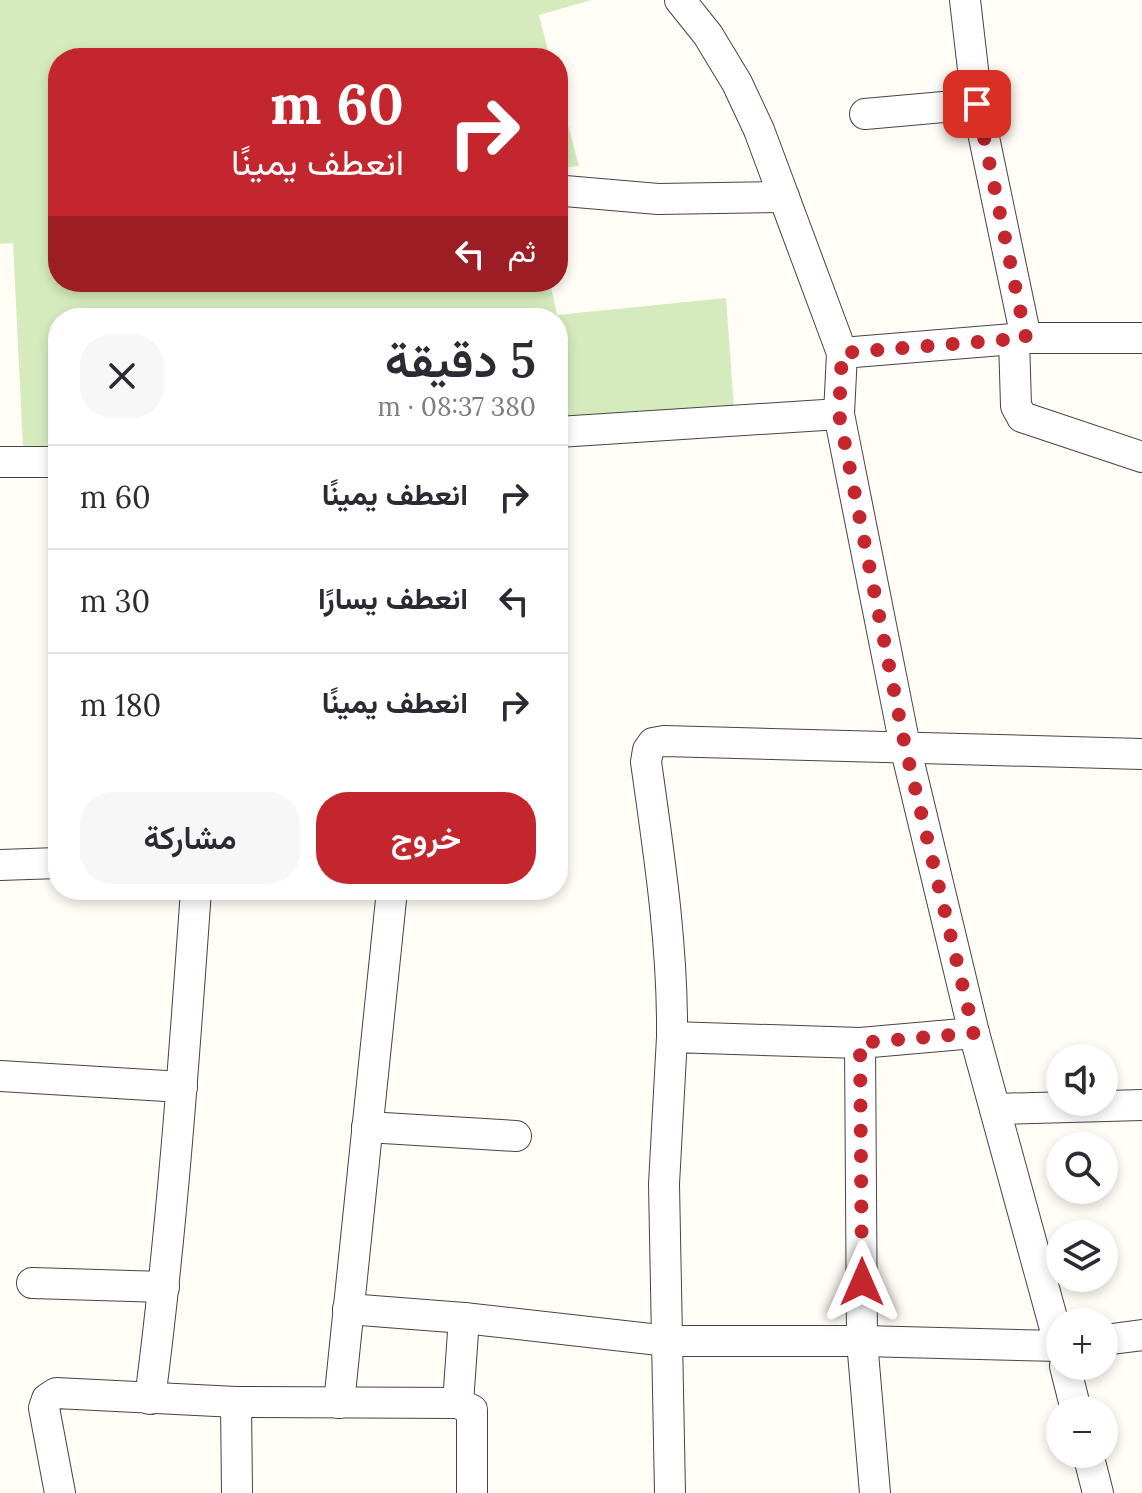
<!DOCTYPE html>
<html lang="ar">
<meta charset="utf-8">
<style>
body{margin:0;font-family:Lora,Vazirmatn,serif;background:#f7f7f7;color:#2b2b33;direction:rtl;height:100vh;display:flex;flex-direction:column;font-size:30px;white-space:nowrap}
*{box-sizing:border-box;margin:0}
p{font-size:26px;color:#7c7c81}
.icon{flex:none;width:44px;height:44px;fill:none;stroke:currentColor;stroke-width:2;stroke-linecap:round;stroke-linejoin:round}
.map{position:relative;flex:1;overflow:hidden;direction:ltr}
.details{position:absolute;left:48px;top:308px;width:520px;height:592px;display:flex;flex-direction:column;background:#fff;border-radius:32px;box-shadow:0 4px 12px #0003;direction:rtl}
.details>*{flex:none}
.top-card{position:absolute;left:48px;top:48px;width:520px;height:244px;border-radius:32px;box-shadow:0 4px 12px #0003;direction:rtl;background:#c4262e;color:#fff;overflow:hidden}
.fabs{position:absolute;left:1046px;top:1044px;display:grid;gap:16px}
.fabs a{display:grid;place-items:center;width:72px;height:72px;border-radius:50%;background:#fff;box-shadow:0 4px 12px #0003;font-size:40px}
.pin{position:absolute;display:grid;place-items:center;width:68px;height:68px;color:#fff;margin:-34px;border-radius:16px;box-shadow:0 4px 12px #0006}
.me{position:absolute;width:88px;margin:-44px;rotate:0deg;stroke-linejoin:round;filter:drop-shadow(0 0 6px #0008)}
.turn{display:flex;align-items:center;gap:28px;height:168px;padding:0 32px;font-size:36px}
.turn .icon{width:104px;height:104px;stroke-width:2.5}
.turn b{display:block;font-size:56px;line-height:68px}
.then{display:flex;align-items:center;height:76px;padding:0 32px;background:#0003;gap:16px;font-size:30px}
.round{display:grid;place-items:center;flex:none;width:84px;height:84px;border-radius:32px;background:#f7f7f7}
.overview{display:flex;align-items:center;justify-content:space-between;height:136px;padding:0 32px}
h1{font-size:48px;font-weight:600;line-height:60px}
.primary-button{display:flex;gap:16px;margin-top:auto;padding:16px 32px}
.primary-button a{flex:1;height:92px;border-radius:32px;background:#c4262e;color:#fff;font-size:32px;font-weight:600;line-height:92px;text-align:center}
.primary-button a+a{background:#f7f7f7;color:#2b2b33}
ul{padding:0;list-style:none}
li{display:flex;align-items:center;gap:24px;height:104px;padding:0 32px;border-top:2px solid #e1e1e2}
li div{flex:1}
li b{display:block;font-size:30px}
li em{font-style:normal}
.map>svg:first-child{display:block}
.green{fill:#d5ebbd}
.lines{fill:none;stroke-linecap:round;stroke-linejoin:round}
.street-casing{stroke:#444;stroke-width:32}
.street{stroke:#fff;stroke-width:30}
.route{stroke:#c4262e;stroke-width:14;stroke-dasharray:0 25.2}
</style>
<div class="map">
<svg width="1142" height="1493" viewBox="0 0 1142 1493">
<rect width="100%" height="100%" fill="#fffdf5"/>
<g class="green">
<path d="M0 0H592L539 15 550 58H58V282H447L448 292 517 282H550L557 315 726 298 734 408 558 420V318H58V446L23 447 13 243 0 244Z"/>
<path d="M558 87 579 166 558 168Z"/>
</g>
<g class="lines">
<defs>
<g id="street">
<path d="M680 0 708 35 737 83 759 130 842 353 839 414 905 746 974 1033 1060 1347"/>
<path d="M965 0 977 104 1026 338"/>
<path d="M865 114 977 104"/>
<path d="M565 191 658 199 784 197"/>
<path d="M1014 339 1016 406 1022 417 1142 457"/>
<path d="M842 353 1026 338H1142"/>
<path d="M558 432 839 414"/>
<path d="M0 462H58"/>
<path d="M0 865 58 863"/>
<path d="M672 1037C673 945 659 854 646 762L648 750 653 743 664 741 1142 754"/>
<path d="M860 1043 862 1341 875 1493"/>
<path d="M0 1076 182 1087"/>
<path d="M995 1109 1142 1105"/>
<path d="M367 1127 516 1136"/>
<path d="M32 1283 164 1287"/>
<path d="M348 1309 464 1318 668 1341H862L1060 1346"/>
<path d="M1104 1340 1142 1335"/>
<path d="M1065 1366 1076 1410"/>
<path d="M150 1399C172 1230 184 1060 196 890"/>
<path d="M236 1402 237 1493"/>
<path d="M339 1403 392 890"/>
<path d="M458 1403 464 1318"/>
<path d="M1088 1454 1098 1493"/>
<path d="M60 1493 44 1408 47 1399 56 1393 236 1402 458 1403 472 1410V1493"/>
<path d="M670 1493 664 1184 672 1037 860 1043 974 1033"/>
</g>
</defs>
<use href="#street" class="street-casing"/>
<use href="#street" class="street"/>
</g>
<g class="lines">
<path class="route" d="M862 1282 860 1043 974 1033 905 746 839 414 842 353 1026 338 977 104"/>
</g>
</svg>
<div class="fabs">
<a><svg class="icon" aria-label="sound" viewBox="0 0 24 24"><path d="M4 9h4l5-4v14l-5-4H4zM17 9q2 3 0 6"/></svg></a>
<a><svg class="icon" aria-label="search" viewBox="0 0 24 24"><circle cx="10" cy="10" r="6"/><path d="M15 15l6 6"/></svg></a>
<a><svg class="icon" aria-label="layers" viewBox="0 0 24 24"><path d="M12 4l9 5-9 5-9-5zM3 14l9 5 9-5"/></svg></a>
<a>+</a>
<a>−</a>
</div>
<div class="pin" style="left:977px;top:104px;background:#d93025"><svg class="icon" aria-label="arrive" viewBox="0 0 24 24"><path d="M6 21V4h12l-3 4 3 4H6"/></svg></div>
<svg class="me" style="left:862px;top:1282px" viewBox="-20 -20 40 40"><path d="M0-17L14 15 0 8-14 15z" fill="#c4262e" stroke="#fff" stroke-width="4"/></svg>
<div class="top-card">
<div class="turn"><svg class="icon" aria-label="right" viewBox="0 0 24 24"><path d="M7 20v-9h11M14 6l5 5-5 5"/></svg><div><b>60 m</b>انعطف يمينًا</div></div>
<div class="then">ثم<svg class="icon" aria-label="left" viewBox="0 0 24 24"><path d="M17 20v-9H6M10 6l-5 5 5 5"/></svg></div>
</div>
<section class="details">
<div class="overview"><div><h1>5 دقيقة</h1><p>380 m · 08:37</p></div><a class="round"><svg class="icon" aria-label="close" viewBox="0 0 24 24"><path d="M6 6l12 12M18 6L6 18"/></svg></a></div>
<ul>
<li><svg class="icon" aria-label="right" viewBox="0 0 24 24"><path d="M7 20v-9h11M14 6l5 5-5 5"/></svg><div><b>انعطف يمينًا</b></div><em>60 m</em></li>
<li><svg class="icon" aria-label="left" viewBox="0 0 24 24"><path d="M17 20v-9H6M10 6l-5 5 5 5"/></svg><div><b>انعطف يسارًا</b></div><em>30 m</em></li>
<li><svg class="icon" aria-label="right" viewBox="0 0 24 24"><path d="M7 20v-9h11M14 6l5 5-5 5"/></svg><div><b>انعطف يمينًا</b></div><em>180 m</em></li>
</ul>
<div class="primary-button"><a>خروج</a><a>مشاركة</a></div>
</section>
</div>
